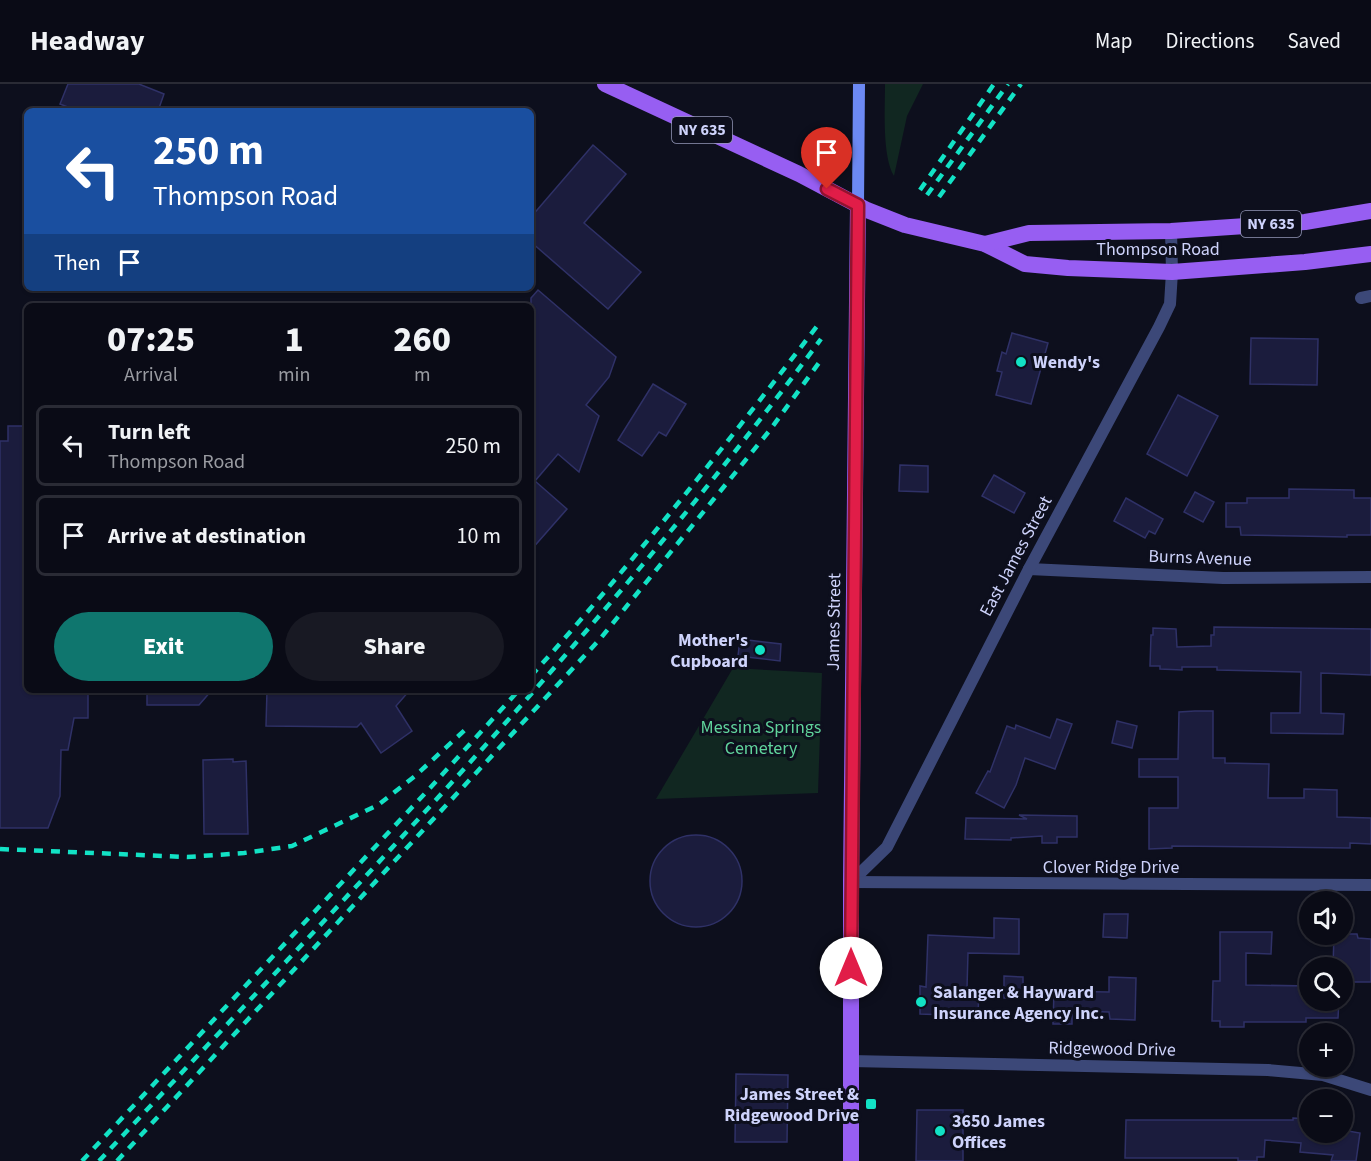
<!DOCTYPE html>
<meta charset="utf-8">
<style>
body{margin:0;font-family:"Source Sans 3",sans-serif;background:#181923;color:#f1f3f6;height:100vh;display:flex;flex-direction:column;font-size:22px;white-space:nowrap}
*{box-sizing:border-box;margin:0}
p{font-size:20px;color:#999ba1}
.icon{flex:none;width:33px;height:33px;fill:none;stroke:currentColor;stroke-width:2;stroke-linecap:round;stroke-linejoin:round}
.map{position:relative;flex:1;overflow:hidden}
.sheet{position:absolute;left:24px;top:219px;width:510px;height:390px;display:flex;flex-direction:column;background:#0a0b16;border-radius:9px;box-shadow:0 2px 4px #0004,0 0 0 2px #2a2b35}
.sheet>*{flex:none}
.guide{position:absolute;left:24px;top:24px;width:510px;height:183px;border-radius:9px;box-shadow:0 2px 4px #0004,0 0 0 2px #2a2b35;background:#1a4fa0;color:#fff;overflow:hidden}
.tools{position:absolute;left:1299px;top:807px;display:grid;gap:12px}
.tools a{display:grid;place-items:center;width:54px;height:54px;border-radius:50%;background:#0a0b16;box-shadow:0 2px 4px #0004,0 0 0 2px #2a2b35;font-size:30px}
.pin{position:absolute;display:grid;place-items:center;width:51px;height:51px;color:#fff;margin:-62px -26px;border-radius:50% 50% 50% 0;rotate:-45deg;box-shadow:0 0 6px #0007}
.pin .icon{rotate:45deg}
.me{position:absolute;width:66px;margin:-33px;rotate:0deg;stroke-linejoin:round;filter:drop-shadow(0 0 4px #0008)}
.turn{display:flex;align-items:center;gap:21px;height:126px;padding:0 30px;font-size:27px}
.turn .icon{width:78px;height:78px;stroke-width:2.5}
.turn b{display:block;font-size:42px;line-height:51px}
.then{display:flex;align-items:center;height:57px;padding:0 30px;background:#0003;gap:12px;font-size:22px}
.eta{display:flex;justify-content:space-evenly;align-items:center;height:102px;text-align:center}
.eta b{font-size:36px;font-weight:800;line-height:42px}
.cta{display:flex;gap:12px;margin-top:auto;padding:12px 30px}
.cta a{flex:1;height:69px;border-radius:36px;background:#0f766e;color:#fff;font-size:24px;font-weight:800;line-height:69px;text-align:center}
.cta a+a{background:#181923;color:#f1f3f6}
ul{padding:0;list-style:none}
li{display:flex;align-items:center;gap:18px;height:81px;margin:0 12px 9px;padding:0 18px;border:3px solid #2a2b35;border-radius:9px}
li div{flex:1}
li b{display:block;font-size:22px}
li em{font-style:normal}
header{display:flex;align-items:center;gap:36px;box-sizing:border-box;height:84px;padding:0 30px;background:#0a0b16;border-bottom:2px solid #2a2b35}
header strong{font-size:28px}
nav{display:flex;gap:33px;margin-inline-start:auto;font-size:21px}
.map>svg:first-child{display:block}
.green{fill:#112721}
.building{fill:#1b1c3d;stroke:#2f3167;stroke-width:1.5}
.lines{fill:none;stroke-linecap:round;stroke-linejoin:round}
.minor{stroke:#3c4878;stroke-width:12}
.secondary{stroke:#6c89f3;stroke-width:12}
.primary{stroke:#975ef2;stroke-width:16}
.rail{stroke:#12e2c5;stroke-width:4.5;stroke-dasharray:9 8;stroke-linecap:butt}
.route-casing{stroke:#92132f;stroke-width:15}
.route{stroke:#e11d48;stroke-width:10}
.poi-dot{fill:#12e2c5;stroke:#0d0f1d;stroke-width:2}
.labels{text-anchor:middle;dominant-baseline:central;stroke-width:6;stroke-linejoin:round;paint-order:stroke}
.shield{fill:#0d0f1d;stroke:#9498b8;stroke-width:1.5}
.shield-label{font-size:16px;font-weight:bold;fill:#ced3fb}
.street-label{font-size:18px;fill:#ced3fb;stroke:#0d0f1d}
.poi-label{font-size:18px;font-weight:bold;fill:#ced3fb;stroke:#0d0f1d;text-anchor:start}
.park-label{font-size:18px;fill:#60d49c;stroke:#0d0f1d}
</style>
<header>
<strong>Headway</strong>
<nav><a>Map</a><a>Directions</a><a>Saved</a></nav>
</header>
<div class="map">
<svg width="1371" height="1077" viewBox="0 0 1371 1077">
<rect width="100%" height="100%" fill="#0d0f1d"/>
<g class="green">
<path d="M885 0H923L907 32 894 92C882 72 885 24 885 0Z"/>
<path d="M733 584 822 589 818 709 656 715Z"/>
</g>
<g class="building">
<path d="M68 0H139L164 10 158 27H78L60 20Z"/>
<path d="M593 61 626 90 584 139 641 188 608 225 531 158V133Z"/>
<path d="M538 206 616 273 609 293 586 321 599 332 579 388 558 370 535 397 567 425 531 466V214Z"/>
<path d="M1012 249 1048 259 1031 320 996 311 1002 288 997 287 1002 268 1006 270Z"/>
<path d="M1251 254 1318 255 1317 301 1250 300Z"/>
<path d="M653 300 686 320 666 352 659 348 642 372 618 356Z"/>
<path d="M1178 311 1218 332 1187 392 1147 370Z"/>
<path d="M8 342H27V606H88V634H74L68 666H61L60 712 48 744H0V357H8Z"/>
<path d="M900 381 928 382V408L899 407Z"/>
<path d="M994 391 1025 409 1014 429 982 412Z"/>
<path d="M1289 405 1354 406V414H1371V451H1347V453L1241 451 1240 443H1226V419H1247V414H1289Z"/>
<path d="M1195 408 1214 418 1203 438 1184 428Z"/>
<path d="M1126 414 1163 435 1155 450 1149 447 1145 454 1114 437Z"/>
<path d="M1214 543 1371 545V591L1321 589V629L1344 630 1343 650 1271 649V629H1300L1301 588 1217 586V583H1182V586L1160 585V582H1150L1151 551H1153V544L1176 545 1177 563 1211 562V551H1214Z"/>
<path d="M740 555 781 560 780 577 738 572Z"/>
<path d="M147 606H212L199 621H147Z"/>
<path d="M267 606H410L396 622 412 647 381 669 361 639 357 643 266 642Z"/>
<path d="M1195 627H1213V674H1225V679L1269 680 1268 714H1304V705L1337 706V733L1371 734V760L1350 759V764L1172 762V764L1149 765V724H1178V693H1139V675H1178L1179 628Z"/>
<path d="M1057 635 1072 640 1055 685 1025 674 1016 701 1004 724 976 709 988 687 990 688 1007 642 1015 645 1016 641 1050 654Z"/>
<path d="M1117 637 1137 642 1132 664 1112 659Z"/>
<path d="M233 675V678L246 677 248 750H204L203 676Z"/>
<path d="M1019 731 1077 732V753H1057V759H1042V752L1011 754V756L965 755 966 734 1027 735Z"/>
<circle cx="696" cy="797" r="46"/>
<path d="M1104 830H1128L1127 854 1103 853Z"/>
<path d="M994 834 1019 835V870L968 869 967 904 979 905 978 931H974V932L920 930V902L926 903 928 851 994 854Z"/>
<path d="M1220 848H1272L1271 870 1246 869V901L1310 902V916H1339L1338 934H1306V938H1244V943H1220V937H1212L1213 897H1220Z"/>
<path d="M1334 850H1357L1358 854 1371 855V898H1342V884H1333Z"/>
<path d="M1004 892 1023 893V914H1004Z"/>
<path d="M1109 893 1136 894 1135 936 1110 935 1109 928 1072 927V940H1053L1054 907 1109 908Z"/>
<path d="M736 990 788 991 787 1058H735Z"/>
<path d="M917 1026H963V1077H916Z"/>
<path d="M1293 1034 1310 1035V1048H1328L1342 1052V1046L1360 1049 1356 1077H1331L1333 1071 1300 1068 1301 1059 1265 1056 1264 1073H1257V1077H1238V1074H1125L1126 1036H1293Z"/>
</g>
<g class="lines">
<g class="minor">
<path d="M1361 214 1371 212"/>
<path d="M1029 485 1223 494 1371 493"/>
<path d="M851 798 887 763 1029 485 1159 243 1170 220 1172 188 1171 147"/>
<path d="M851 798 1371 801"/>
<path d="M851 977 1268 986 1323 991 1371 1006"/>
</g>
<path class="secondary" d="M858 121 859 0"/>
<g class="primary">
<path d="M605 0 799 90 867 126 905 141 985 160 1025 180 1068 184 1172 188 1305 178 1371 170"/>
<path d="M985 160 1029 149 1171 147 1305 138 1371 127"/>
<path d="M851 1077V798L858 121"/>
</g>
<g class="rail">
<path d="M920 106 994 0"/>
<path d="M927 111 1008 0"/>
<path d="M939 113 1021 0"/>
<path d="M531 592C633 479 728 358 821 237"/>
<path d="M0 765 187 773 244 769 292 762 378 721 415 692 466 645"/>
<path d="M82 1077 430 704 519 606"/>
<path d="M99 1077C348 810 604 549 821 255"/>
<path d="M117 1077 600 555 770 346 821 276"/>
</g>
</g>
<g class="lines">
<defs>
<path id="route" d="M827 105 858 121 851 884"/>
</defs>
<use href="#route" class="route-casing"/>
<use href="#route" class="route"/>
</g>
<g class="poi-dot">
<circle cx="1021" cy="278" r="6"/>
<circle cx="760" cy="566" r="6"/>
<circle cx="921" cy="918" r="6"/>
<rect x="865" y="1014" width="12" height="12" rx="3"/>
<circle cx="940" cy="1047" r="6"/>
</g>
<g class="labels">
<g class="shield">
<rect x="672" y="33" width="60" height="26" rx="4.5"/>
<rect x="1241" y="127" width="60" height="26" rx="4.5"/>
</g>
<g class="shield-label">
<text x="702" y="46">NY 635</text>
<text x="1271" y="140">NY 635</text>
</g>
<g class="street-label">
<text x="1158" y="165">Thompson Road</text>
<text transform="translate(1016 472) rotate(-62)">East James Street</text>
<text transform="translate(1200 474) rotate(2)">Burns Avenue</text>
<text transform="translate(834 538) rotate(-89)">James Street</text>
<text x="1111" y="783">Clover Ridge Drive</text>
<text transform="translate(1112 965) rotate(1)">Ridgewood Drive</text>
</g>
<g class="poi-label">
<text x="1033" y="278">Wendy's</text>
<text x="748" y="556" text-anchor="end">Mother's<tspan x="748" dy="21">Cupboard</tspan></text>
<text x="933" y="908">Salanger &amp; Hayward<tspan x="933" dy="21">Insurance Agency Inc.</tspan></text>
<text x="859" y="1010" text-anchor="end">James Street &amp;<tspan x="859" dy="21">Ridgewood Drive</tspan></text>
<text x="952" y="1037">3650 James<tspan x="952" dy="21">Offices</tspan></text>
</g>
<g class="park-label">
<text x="761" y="643">Messina Springs<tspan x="761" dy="21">Cemetery</tspan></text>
</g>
</g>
</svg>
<div class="tools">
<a><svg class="icon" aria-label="sound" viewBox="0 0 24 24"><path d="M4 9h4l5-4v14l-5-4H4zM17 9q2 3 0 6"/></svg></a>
<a><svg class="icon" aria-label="search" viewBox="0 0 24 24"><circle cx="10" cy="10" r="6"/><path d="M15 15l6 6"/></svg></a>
<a>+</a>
<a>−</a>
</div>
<div class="pin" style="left:827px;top:105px;background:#d93025"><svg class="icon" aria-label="arrive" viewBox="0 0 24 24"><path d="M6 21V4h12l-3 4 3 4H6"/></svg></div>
<svg class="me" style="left:851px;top:884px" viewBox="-20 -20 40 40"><circle r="19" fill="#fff"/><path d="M0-13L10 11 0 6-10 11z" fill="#e11d48"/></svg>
<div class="guide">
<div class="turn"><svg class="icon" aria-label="left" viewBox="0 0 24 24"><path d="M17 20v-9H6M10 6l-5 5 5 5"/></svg><div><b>250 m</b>Thompson Road</div></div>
<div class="then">Then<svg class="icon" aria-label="arrive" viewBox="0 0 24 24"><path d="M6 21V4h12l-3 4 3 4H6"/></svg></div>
</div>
<section class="sheet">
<div class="eta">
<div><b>07:25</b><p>Arrival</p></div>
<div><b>1</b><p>min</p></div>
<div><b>260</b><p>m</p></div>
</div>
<ul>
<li><svg class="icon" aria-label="left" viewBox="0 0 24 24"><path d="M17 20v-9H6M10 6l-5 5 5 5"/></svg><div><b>Turn left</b><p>Thompson Road</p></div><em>250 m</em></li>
<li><svg class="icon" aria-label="arrive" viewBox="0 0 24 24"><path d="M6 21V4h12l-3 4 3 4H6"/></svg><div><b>Arrive at destination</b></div><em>10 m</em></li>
</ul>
<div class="cta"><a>Exit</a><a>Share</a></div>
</section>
</div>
